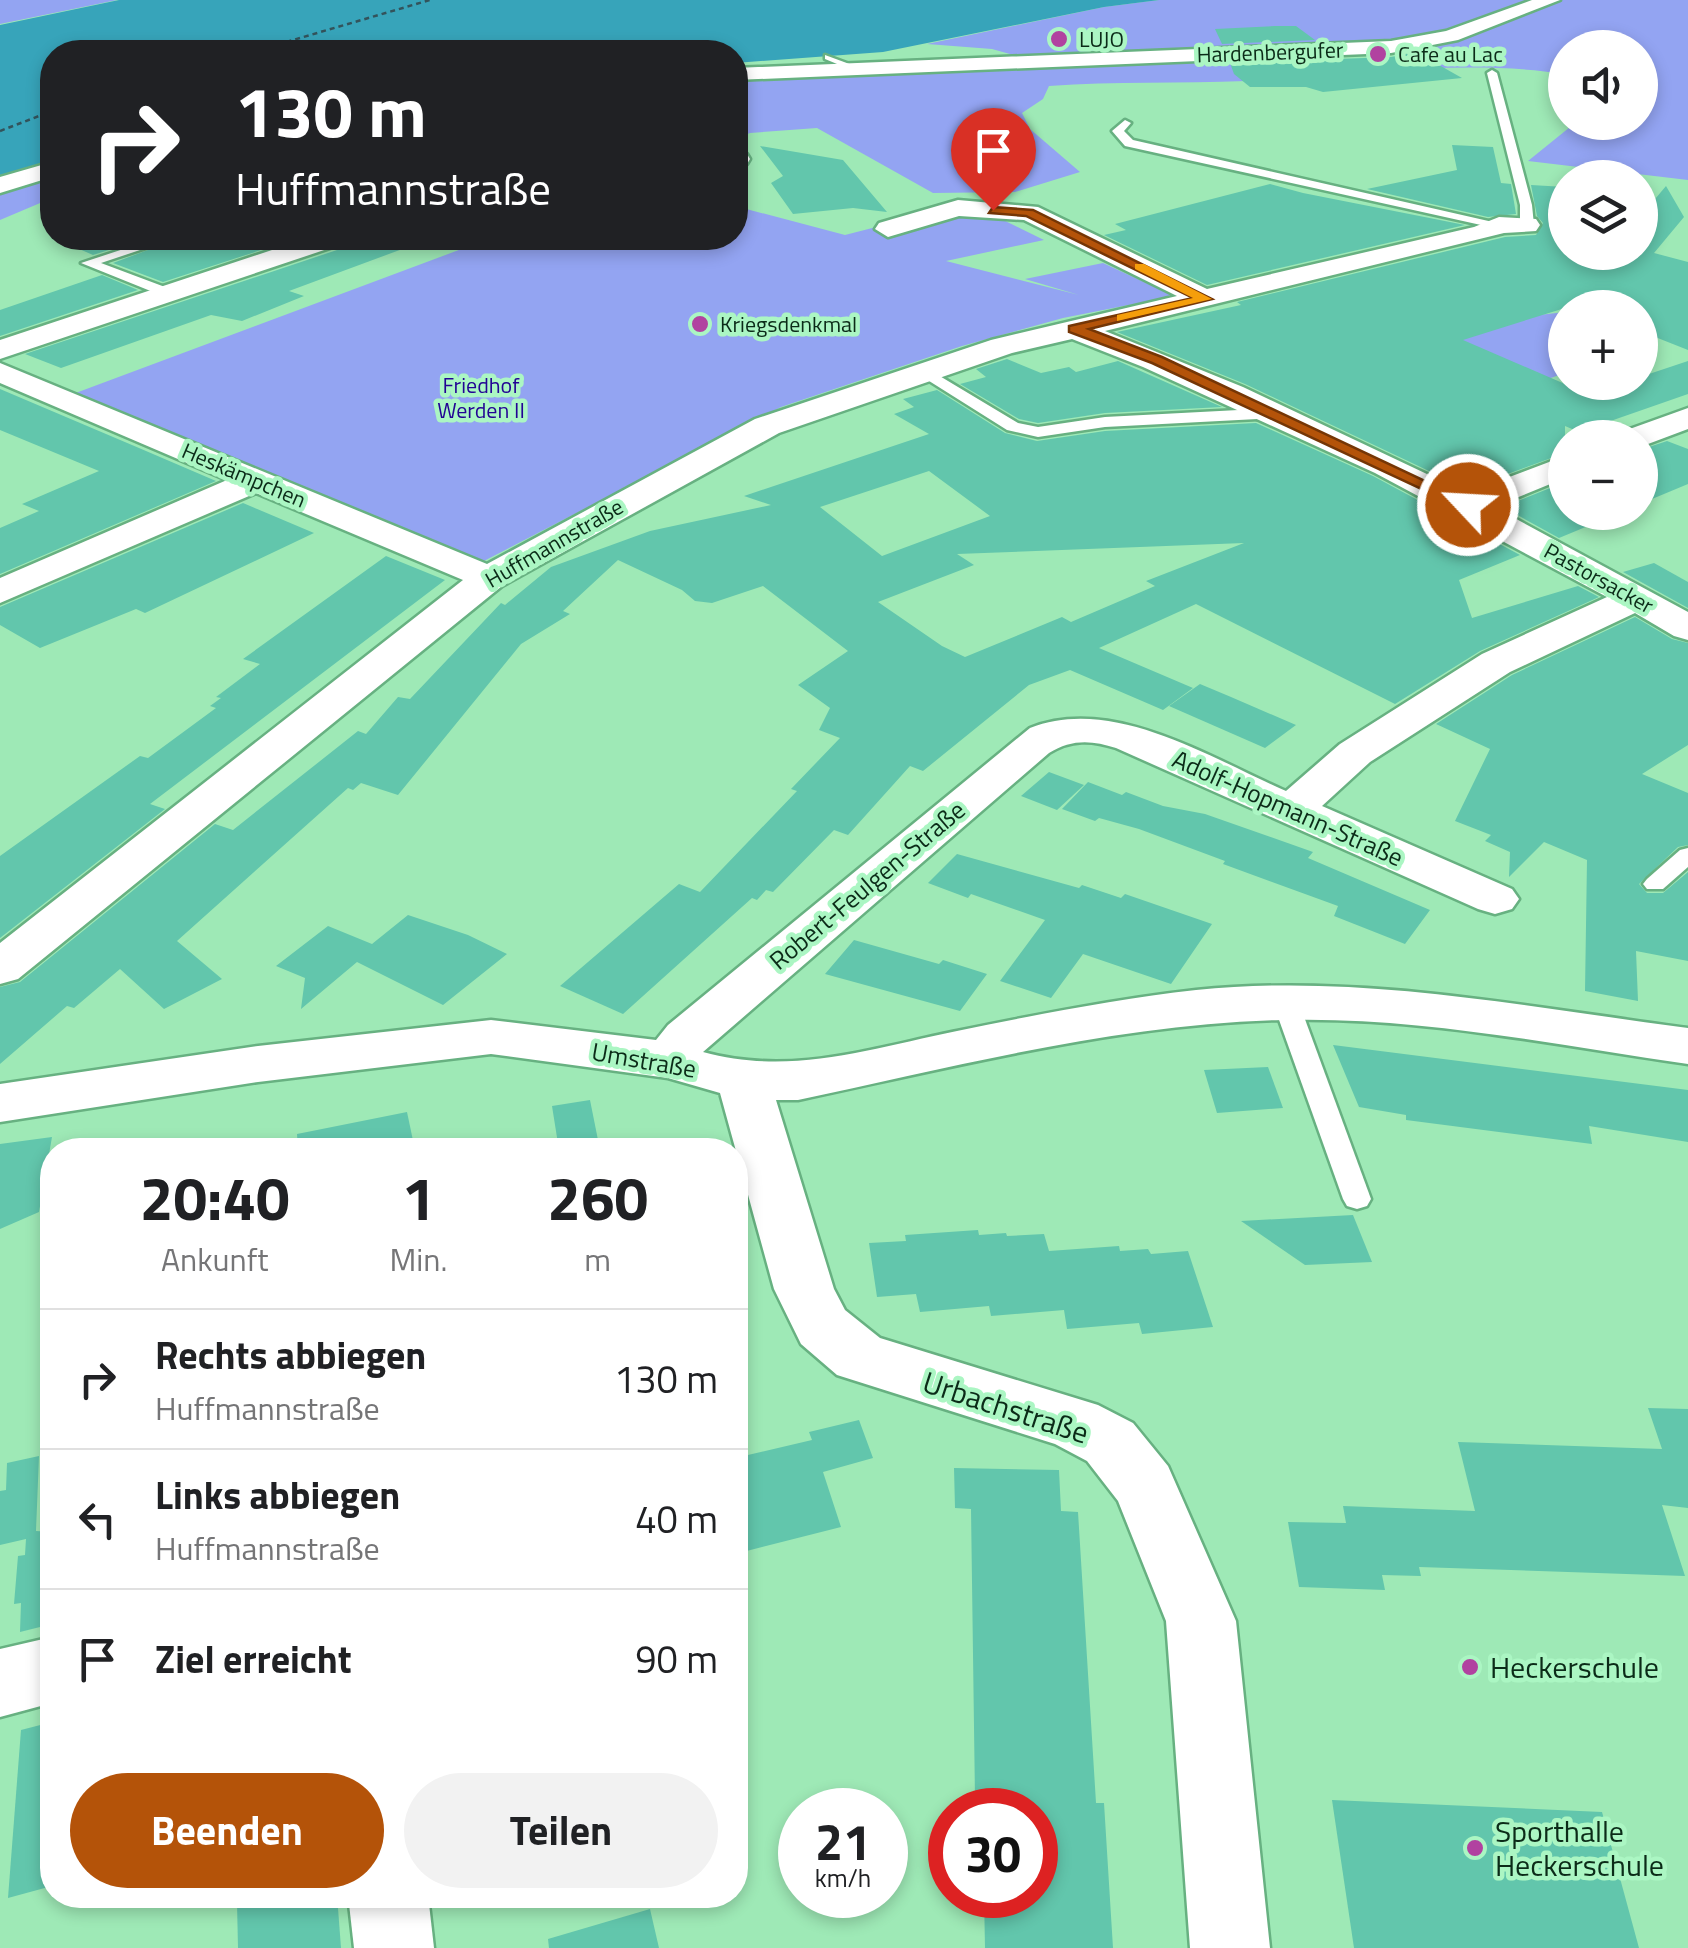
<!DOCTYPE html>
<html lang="de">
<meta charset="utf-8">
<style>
body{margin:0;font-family:"Titillium Web",sans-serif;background:#f2f2f2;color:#202124;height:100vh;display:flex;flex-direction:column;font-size:38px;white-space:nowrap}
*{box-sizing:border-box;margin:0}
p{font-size:32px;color:#757577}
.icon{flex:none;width:55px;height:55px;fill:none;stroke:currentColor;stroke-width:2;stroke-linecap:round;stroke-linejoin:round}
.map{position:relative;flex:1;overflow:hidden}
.details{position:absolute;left:40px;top:1138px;width:708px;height:770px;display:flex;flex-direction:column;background:#fff;border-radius:40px;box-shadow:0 5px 15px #0003}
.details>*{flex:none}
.top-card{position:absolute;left:40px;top:40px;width:708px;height:210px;border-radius:40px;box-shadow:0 5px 15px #0003;background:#202124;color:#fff;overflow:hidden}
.buttons{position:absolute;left:1548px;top:30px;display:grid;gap:20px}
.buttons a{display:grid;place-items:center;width:110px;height:110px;border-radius:50%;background:#fff;box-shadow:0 5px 15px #0003;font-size:50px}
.speed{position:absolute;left:778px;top:1788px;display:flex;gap:20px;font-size:50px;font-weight:700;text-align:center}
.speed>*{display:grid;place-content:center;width:130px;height:130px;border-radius:50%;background:#fff;box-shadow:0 5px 15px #0003;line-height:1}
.speed small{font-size:25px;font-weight:400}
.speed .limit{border:15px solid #d22;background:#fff;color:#111}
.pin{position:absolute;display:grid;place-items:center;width:85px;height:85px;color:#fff;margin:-102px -42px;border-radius:50% 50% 50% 0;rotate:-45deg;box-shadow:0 0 10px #0007}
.pin .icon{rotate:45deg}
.me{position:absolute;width:110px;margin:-55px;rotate:295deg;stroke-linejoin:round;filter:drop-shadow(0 0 8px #0008)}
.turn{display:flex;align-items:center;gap:35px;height:210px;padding:0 30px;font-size:45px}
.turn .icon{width:130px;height:130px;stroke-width:2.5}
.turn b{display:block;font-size:70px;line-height:85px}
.eta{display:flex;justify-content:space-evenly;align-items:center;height:170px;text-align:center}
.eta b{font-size:60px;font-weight:700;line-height:70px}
.button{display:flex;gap:20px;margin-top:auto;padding:20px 30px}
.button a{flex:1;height:115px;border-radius:60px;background:#b45309;color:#fff;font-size:40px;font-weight:700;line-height:115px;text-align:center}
.button a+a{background:#f2f2f2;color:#202124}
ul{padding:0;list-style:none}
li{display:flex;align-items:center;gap:30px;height:140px;padding:0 30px;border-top:2px solid #e0e0e0}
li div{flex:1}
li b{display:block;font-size:38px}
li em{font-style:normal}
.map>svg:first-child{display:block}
.green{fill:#93a4f2}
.water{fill:#37a4ba}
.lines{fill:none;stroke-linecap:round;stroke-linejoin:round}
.ferry{stroke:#33535b;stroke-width:2.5;stroke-dasharray:5 4;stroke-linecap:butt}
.building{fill:#62c6ac;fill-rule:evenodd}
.lane-casing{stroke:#67b181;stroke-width:5}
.street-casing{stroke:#67b181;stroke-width:5}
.lane{fill:#fff;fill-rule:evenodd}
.street{fill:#fff;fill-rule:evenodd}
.route{fill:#b45309;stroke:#753606;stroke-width:2.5}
.slow{fill:#f59e0b}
.poi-dot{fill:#b142a0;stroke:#abf6c3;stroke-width:4}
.labels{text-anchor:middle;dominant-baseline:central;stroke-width:9;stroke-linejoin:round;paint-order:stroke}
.far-poi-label{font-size:22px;fill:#0b2b18;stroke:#abf6c3;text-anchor:start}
.far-street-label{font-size:22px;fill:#0b2b18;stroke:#abf6c3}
.far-park-label{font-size:22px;fill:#220394;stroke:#abf6c3}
.street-label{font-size:25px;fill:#0b2b18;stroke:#abf6c3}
.near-street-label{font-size:30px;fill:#0b2b18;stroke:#abf6c3}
.near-poi-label{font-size:30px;fill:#0b2b18;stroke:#abf6c3;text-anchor:start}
</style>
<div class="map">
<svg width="1688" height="1948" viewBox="0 0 1688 1948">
<rect width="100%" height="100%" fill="#9ee9b6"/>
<g class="green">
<path d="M0 0H117L0 24Z"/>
<path d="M1159 0H1530L1420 38 1393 42 1028 59 992 49 927 44 1104 7Z"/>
<path d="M1562 0H1688V180L1528 161 1575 123 1640 122V48H1565V74C1460 58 1352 76 1246 81 1180 84 1115 81 1049 86L1043 99 1022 113 1030 129 1080 172 1015 192 933 193 817 128 750 133 735 139V80L1327 53 1356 71 1447 64 1418 47Z"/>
<path d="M52 172V198L0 220V188Z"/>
<path d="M735 206 845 235 884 225 895 230 967 216 997 217 1044 240 946 261 1079 295 1025 279 1103 263 1174 296 1063 318 962 346 781 407 482 562 73 394 491 238H735Z"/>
<path d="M1565 312V373L1485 401 1422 342 1503 319Z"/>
</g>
<path class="water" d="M119 0H1159L1104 7 883 52 735 63V52H52V162L0 176V25Z"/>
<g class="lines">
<g class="ferry">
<path d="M252 52 430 0"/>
<path d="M0 131 52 111"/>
</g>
</g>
<g class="building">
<path d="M1275 26H1296L1315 40 1222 44 1215 29Z"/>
<path d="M1416 52 1462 78 1323 92 1306 87H1250L1234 74 1230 63 1391 57Z"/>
<path d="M1452 145 1493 147 1501 183 1511 184 1516 214 1488 217 1367 189 1457 170Z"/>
<path d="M760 146 843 160 887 212 853 208 793 214 771 183 783 176Z"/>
<path d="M1270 184 1303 193 1465 225 1207 285 1104 235 1126 230 1115 224Z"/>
<path d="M1531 185 1565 187V252H1579L1612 265 1622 252H1640V217L1666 186 1684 217 1654 253 1688 262V350L1640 331V308H1565L1463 340 1588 394 1623 382H1640V377L1688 361V394L1579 432 1565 426V453L1467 489 1245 384 1117 332 1241 305 1237 302 1505 237 1536 235 1543 223 1537 216Z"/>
<path d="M54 238H147L93 255Z"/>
<path d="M180 238H298L163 282 113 263Z"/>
<path d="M350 238H424V241L289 291 304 296 242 321 211 315 61 368 25 354 343 248Z"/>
<path d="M102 275 138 290 0 336V310Z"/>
<path d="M1007 359 1041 373 1069 367 1076 372 1118 361 1222 407 1105 413 1038 423 1019 419 960 384 986 377 976 369Z"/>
<path d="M0 389 139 448 216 481 0 574V528L39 511 22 504 99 471 0 430Z"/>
<path d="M937 390 1005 433 1037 441 1105 431 1256 423 1373 476 1520 555 1459 580 1472 618 1578 586 1599 597 1480 651 1395 704 1196 604 1099 648 1193 688 1163 710 1070 670 1029 685 923 771 910 766 848 835 834 830 773 892 766 890 757 900 752 898 623 1014 560 986 679 884 700 892 797 791 791 789 840 738 819 730 830 708 798 685 848 651 763 586 712 603 695 601 682 590 618 560 563 611 570 614 521 644 398 795 361 783 353 790 348 788 177 941 222 979 164 1009 120 969 74 1008 67 1006 0 1064V987L20 982 215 824 233 830 358 731 366 734 398 697 410 699 501 603 505 605 551 567 650 531 771 505 744 496 929 434 894 414 914 407 903 399ZM929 471 990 516 882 556 820 507ZM1244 543 1146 581 1155 586 1071 622 1062 617 965 657 942 646 878 602 974 565 957 554Z"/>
<path d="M1667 441 1688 449V484L1640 504V450Z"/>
<path d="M1565 482V512H1584L1600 521 1559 538 1503 507Z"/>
<path d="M243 503 314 533 145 613 136 609 40 648 0 625V607Z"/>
<path d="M386 556 445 580 150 804 165 809 0 938V856L140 756 148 758 216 708 210 706 221 698 216 697 260 664 243 659Z"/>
<path d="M1654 563 1688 582V608L1623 572Z"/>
<path d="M1635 617 1672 639 1688 643V745L1642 774 1688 793V845L1678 847 1639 884 1647 893H1663L1688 872V961L1636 951 1638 1001 1585 991 1587 860 1544 842 1509 877 1510 852 1485 841 1491 835 1455 821 1490 749 1436 724 1512 675Z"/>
<path d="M1200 684 1231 697 1296 725 1265 748 1169 706Z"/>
<path d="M1049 772 1084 785 1057 810 1021 796Z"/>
<path d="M1088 782 1122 795 1126 792 1163 806 1205 814 1313 852 1308 858 1430 910 1405 944 1334 916 1338 906 1223 864 1225 861 1139 829 1099 818 1095 821 1062 809Z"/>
<path d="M957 854 1079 888 1082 885 1121 898 1125 894 1212 924 1171 984 1083 954 1051 998 1000 981 1045 920 971 894 968 898 928 883Z"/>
<path d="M408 915 468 935 507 954 443 1005 357 962 301 1009 305 978 276 966 328 926 372 944Z"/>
<path d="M854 940 939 964 943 960 987 974 960 1011 825 974Z"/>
<path d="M1333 1045 1688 1090V1142L1589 1126 1592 1144 1406 1120V1115L1359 1107Z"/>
<path d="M1268 1067 1283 1108 1217 1113 1204 1070Z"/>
<path d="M590 1100 600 1150H559L552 1106Z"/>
<path d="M407 1112 415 1150H298L297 1134Z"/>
<path d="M52 1137 39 1212 0 1229V1144Z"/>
<path d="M1353 1215 1372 1262 1305 1265 1241 1221Z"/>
<path d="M978 1230 979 1235 1006 1233 1007 1236 1044 1234 1049 1251 1119 1246 1120 1251 1148 1249 1151 1254 1188 1251 1213 1327 1142 1334 1139 1323 1067 1329 1064 1310 991 1316 989 1306 920 1312 916 1294 877 1297 869 1243 906 1241 905 1235Z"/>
<path d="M1648 1408 1688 1409V1508L1662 1505 1685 1576 1419 1567 1421 1576 1382 1575 1385 1590 1299 1587 1288 1522 1346 1523 1343 1506 1475 1511 1458 1442 1662 1449Z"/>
<path d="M859 1420 873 1458 823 1472 841 1527 735 1554V1458L812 1440 809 1432Z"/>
<path d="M39 1456 36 1531 52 1532V1624L20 1632 21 1603 14 1604 18 1556 25 1555 26 1539 0 1545V1491L6 1490 7 1463Z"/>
<path d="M954 1468 1059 1470 1061 1511 1078 1512 1096 1803H1104L1113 1948H985L984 1895H1035V1810H983V1799H975L971 1509 955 1508Z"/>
<path d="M52 1722V1886L8 1898 21 1730Z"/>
<path d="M1332 1800 1602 1812 1639 1948H1354Z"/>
<path d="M268 1895H337L341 1948H238L237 1903Z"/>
<path d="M650 1909 659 1948H549L548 1939Z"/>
</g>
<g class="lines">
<defs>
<g id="lane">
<path d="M825 55 863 69 854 71 825 59Z"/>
<path d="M1492 70 1497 73 1532 205 1534 225 1527 229 1520 225V205L1487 73Z"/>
<path d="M1125 120 1131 123 1124 131 1133 140 1506 225 1499 229 1125 146 1112 131Z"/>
<path d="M157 238H176L101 263 173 290V296H163L81 263Z"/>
<path d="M923 366 1018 423 1038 427 1105 417 1276 408 1284 413 1276 418 1105 427 1038 437 1007 430 918 374V368Z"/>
<path d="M1688 848V867L1663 889H1647L1643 884 1647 879 1680 850Z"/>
<path d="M1286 995 1299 1003 1371 1199 1367 1206 1357 1209 1347 1206 1343 1199 1273 1003Z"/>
</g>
<g id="street">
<path d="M1532 0H1560L1458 40 1391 53 735 80V68L1391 41 1446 31Z"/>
<path d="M735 152 747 154 750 159 747 164 735 166Z"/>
<path d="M52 162V177L0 193V177Z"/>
<path d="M958 200 1038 207 1207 289 1474 227 1499 217 1536 219 1540 225 1536 231 1504 233 1105 331 1243 387 1467 493 1565 456V478L1494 507 1688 612V640L1674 636 1635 613 1510 672 1370 762 1322 806 1512 889 1519 899 1512 909 1495 914 1478 909 1116 748C1092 740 1071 739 1049 753L703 1052C791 1076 869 1049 957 1031 1035 1015 1116 999 1196 990 1360 973 1526 1007 1688 1028V1064C1554 1045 1418 1016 1282 1020 1119 1024 957 1066 798 1100H776L834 1289 845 1310 880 1338 1098 1405 1133 1423 1168 1466 1236 1621 1270 1948H1190L1166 1621 1118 1501 1087 1461 1055 1444 837 1375 801 1344 774 1289 720 1093 668 1078 491 1054 258 1082 0 1122V1084L258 1046 491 1020 656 1040 668 1025 1030 728C1113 695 1210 758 1286 791L1340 744 1482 654 1607 597 1375 473 1143 367 1072 339 1012 353 779 433 502 586 18 979 0 984V943L463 580 256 493 0 603V578L227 480 0 383V363L487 564 755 419 991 340 1177 296 1024 220 959 216 888 237 875 229 879 223Z"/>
<path d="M308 238H346L342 244 0 359V340Z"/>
<path d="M1688 408V429L1640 447V438H1620L1624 431Z"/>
<path d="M52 1637V1703L0 1717V1649Z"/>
<path d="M348 1895H428L434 1948H354Z"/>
</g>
</defs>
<use href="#lane" class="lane-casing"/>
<use href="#street" class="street-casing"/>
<use href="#lane" class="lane"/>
<use href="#street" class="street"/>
</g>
<path class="route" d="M993 207 1033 210 1212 299 1089 329 1162 357 1476 505 1462 508 1152 363 1069 332V326L1193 298 1026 216 989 213Z"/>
<path class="slow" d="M1135 264H1144L1212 299 1117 321V315L1193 298 1135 269Z"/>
<g class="poi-dot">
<circle cx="1059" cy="39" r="10"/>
<circle cx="1378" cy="54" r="10"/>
<circle cx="700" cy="324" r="10"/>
<circle cx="1470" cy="1667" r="10"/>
<circle cx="1475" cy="1848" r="10"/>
</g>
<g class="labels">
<g class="far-poi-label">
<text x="1079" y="39">LUJO</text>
<text x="1398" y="54">Cafe au Lac</text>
<text x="720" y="324">Kriegsdenkmal</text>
</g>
<g class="far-street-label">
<text transform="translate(1270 52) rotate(-2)">Hardenbergufer</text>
<text transform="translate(244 475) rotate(23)">Heskämpchen</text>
<text transform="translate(554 543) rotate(-30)">Huffmannstraße</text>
<text transform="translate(1599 578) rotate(29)">Pastorsacker</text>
</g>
<g class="far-park-label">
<text x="481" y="385">Friedhof<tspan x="481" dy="25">Werden II</tspan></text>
</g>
<g class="street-label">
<text transform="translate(1288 808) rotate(24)">Adolf-Hopmann-Straße</text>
<text transform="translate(867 885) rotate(-40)">Robert-Feulgen-Straße</text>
<text transform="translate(644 1060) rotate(10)">Umstraße</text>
</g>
<g class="near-street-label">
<text transform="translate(1006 1407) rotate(18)">Urbachstraße</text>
</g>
<g class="near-poi-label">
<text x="1490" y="1667">Heckerschule</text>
<text x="1495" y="1831">Sporthalle<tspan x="1495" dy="34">Heckerschule</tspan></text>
</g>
</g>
</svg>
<div class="buttons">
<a><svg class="icon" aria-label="sound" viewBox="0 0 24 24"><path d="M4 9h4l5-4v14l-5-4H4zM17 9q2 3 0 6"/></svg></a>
<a><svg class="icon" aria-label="layers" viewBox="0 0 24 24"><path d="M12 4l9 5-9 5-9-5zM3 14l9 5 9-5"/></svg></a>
<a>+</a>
<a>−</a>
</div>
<div class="speed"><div>21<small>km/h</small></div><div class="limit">30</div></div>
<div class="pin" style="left:993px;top:210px;background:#d93025"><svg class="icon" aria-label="arrive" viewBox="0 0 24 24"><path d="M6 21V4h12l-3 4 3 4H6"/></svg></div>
<svg class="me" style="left:1468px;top:505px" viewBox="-20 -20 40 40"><circle r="17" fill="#b45309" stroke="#fff" stroke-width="3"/><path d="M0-11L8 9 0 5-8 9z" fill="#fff"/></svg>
<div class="top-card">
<div class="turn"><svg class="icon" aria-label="right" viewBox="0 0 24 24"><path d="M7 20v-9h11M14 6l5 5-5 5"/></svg><div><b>130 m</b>Huffmannstraße</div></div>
</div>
<section class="details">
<div class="eta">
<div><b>20:40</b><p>Ankunft</p></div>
<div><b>1</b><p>Min.</p></div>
<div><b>260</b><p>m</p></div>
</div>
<ul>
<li><svg class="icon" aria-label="right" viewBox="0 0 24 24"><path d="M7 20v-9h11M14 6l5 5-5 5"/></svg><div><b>Rechts abbiegen</b><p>Huffmannstraße</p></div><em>130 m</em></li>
<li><svg class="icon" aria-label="left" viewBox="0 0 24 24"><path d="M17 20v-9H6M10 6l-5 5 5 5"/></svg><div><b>Links abbiegen</b><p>Huffmannstraße</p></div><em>40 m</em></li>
<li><svg class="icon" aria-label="arrive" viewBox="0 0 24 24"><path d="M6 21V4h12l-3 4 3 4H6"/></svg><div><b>Ziel erreicht</b></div><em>90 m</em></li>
</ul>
<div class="button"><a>Beenden</a><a>Teilen</a></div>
</section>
</div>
